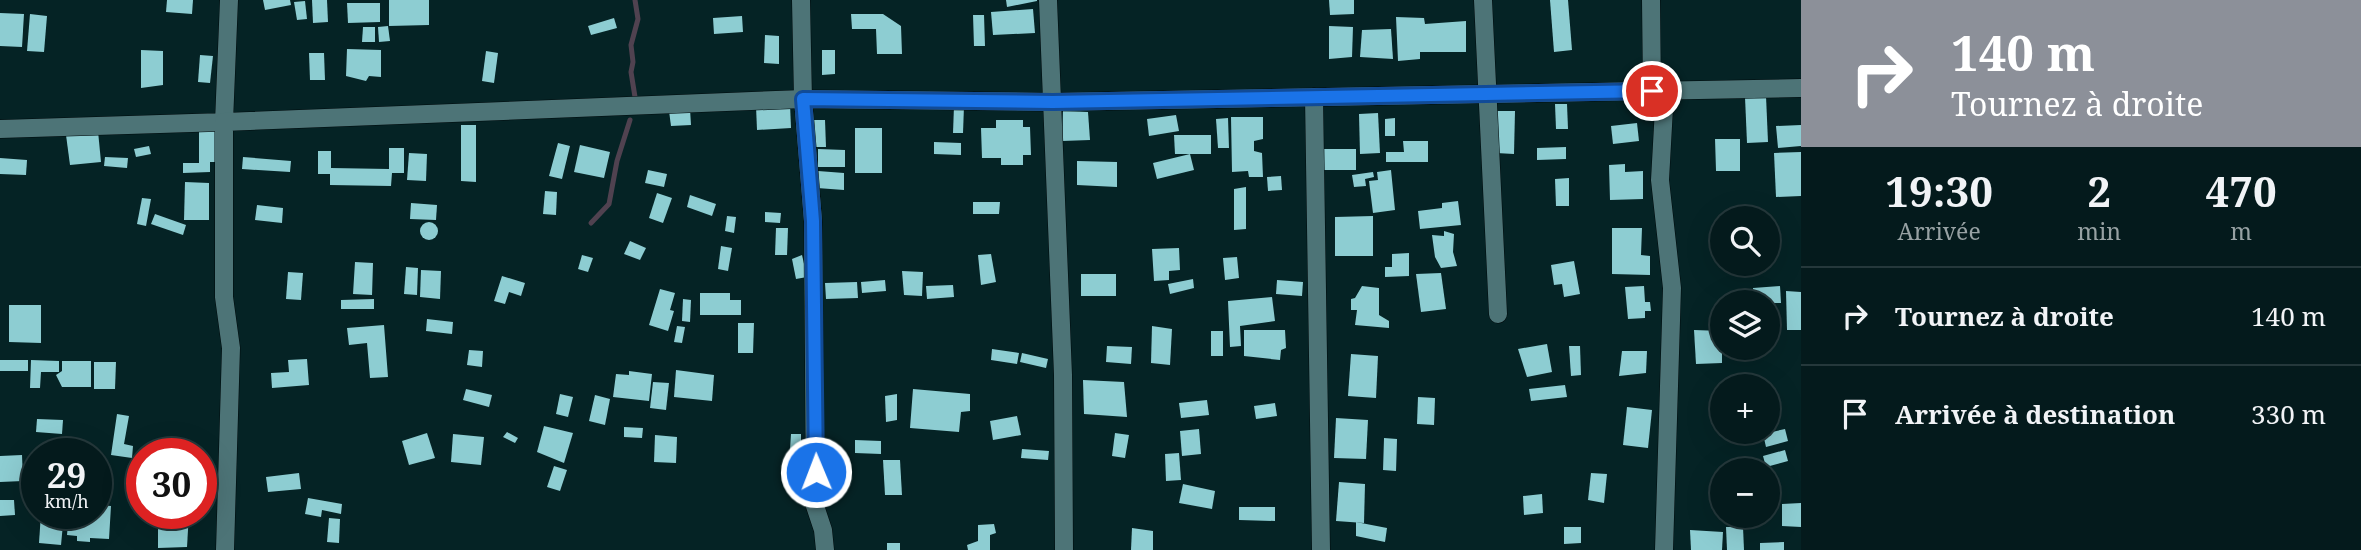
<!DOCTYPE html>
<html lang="fr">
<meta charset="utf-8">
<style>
body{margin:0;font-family:"Noto Serif",serif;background:#0d2325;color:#f1f3f6;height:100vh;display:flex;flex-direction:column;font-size:26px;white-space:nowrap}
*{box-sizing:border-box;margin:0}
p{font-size:23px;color:#97a1a3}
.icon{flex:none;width:38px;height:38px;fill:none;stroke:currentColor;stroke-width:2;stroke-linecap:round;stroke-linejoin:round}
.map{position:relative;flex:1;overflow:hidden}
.drawer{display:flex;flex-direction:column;background:#041a1c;width:560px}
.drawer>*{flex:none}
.top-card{background:#8c9099;color:#fff;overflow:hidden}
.tools{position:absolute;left:1710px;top:206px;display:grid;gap:14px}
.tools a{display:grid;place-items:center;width:70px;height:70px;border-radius:50%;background:#041a1c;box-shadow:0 7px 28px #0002,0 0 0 2px #25383b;font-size:35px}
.speed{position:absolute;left:21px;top:438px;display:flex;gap:14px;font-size:35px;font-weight:700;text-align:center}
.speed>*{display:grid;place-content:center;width:91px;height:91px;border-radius:50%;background:#041a1c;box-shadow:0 7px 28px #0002,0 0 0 2px #25383b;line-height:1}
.speed small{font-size:18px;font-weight:400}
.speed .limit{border:10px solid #d22;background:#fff;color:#111}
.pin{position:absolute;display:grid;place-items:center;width:60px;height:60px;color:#fff;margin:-30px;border:4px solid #fff;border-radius:50%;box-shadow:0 2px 7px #0007}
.me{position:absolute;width:77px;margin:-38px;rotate:359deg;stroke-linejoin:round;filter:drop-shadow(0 0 5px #0008)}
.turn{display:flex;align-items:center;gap:24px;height:147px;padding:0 35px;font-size:32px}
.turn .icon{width:91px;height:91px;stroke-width:2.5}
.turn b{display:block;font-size:49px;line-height:60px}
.eta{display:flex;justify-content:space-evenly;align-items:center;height:119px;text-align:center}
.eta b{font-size:42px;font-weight:700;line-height:49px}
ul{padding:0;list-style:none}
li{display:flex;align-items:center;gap:21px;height:98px;padding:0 35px;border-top:2px solid #25383b}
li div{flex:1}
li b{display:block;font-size:26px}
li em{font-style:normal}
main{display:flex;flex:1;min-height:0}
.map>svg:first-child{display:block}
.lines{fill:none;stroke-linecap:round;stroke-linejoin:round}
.stream{stroke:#504250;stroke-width:5}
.building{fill:#8dcdd2}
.minor-casing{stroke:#000b0d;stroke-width:19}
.minor{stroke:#4d7477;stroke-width:18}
.route-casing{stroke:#114b97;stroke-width:18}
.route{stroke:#1a73e8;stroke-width:12}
</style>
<main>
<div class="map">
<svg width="1801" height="550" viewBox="0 0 1801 550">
<rect width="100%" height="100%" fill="#052325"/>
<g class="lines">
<g class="stream">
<path d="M635 0 638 19 631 45 633 62 631 72 635 97"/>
<path d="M591 223 609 204 617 161 630 120"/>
</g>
</g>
<g class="building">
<path d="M167 0H193L192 14 166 12Z"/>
<path d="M263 0H290L291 5 265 10Z"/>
<path d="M312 0H327L328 22 313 23Z"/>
<path d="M389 0H429V25L389 26Z"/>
<path d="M1006 0H1037V1L1007 7Z"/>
<path d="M1329 0H1354V14L1330 15Z"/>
<path d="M1550 0H1568L1572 50 1554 52Z"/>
<path d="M305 1 307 19 297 20 294 2Z"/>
<path d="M347 3H380V22L348 23Z"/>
<path d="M1033 9 1035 33 993 35 991 12Z"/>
<path d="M0 13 24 14 22 47 0 46Z"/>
<path d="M30 14 47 16 44 52 27 51Z"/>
<path d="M851 14H883L901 26 902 54H877L876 29H852Z"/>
<path d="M973 15H984L985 46H974Z"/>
<path d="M742 16 743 32 714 34 713 18Z"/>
<path d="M1396 17 1424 18 1425 24 1466 21V52H1420V59L1398 61Z"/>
<path d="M614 18 617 28 591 35 588 26Z"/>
<path d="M388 26 390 41 379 42 378 27Z"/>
<path d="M1329 26 1353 27 1352 57 1329 59Z"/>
<path d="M363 27H375V42H362Z"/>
<path d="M1391 29 1393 59 1360 57 1362 30Z"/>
<path d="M765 35 779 36V64L764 63Z"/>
<path d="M347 49 381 50V77L369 76 366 81 346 76Z"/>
<path d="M141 50 163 51V85L141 88Z"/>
<path d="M822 50H835V74L822 75Z"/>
<path d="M486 51 498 53 494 83 482 81Z"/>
<path d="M309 53H324L325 80H310Z"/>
<path d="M200 55 213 56 210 83 198 82Z"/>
<path d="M1766 96 1768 142 1747 143 1745 97Z"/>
<path d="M790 104 791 128 757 130 756 106Z"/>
<path d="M1555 104H1567L1568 129H1556Z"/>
<path d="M954 106H964L963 133H953Z"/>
<path d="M690 109 691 125 671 126 669 111Z"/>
<path d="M1063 111 1088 112 1090 140 1062 141Z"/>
<path d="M1497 111H1515L1514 154 1496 153Z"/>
<path d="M1378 113 1380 153 1360 154 1359 114Z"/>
<path d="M1176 115 1179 131 1149 136 1147 119Z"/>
<path d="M1231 117H1263V139L1254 141V151L1262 153 1263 177H1249L1248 171 1232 172Z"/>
<path d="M1228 118 1229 148H1218L1216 119Z"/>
<path d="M1395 118V136H1385V119Z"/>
<path d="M808 120H825L826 147H809Z"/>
<path d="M996 120H1023V127H1030L1031 155H1023V165H1001V158H982L981 128H996Z"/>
<path d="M1637 123 1639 141 1613 144 1611 126Z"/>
<path d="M461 125H476V182L461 181Z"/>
<path d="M1801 125V146L1778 148 1776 126Z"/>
<path d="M199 126H215L216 162H210V172L183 173V163H199Z"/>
<rect x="855" y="128" width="27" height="45"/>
<path d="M98 131 101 162 70 165 66 135Z"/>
<path d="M1174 135H1211V154H1175Z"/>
<path d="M1715 139H1740V171H1716Z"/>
<path d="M1403 141H1428V162H1386V152H1404Z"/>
<path d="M934 142 961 143V155L934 154Z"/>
<path d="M558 143 570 146 562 179 549 176Z"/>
<path d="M580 145 610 152 604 178 574 172Z"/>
<path d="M149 146 151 154 136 157 134 149Z"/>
<path d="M1566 147V159L1537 160V148Z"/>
<path d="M389 148H404V173H392L391 186 330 185V174H318V151H331V168L389 169Z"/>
<path d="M818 149 845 150V167H818Z"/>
<path d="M1319 149H1356V170H1320Z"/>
<path d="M1801 152V196L1776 197 1774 153Z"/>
<path d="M409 153 427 154 426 181 407 180Z"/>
<path d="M1190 154 1194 170 1157 179 1153 163Z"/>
<path d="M105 157 128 158 127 168 104 166Z"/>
<path d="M243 157 291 161 290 172 242 169Z"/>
<path d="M0 158 27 160 26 175 0 174Z"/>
<path d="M1077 161 1117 162V187L1077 185Z"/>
<path d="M1625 164V172L1643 171V199L1610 200 1609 165Z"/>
<path d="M648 170 667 174 664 187 645 183Z"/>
<path d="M1391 170 1395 210 1373 213 1369 181 1378 180 1377 172Z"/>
<path d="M818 171 844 173V190L817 188Z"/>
<path d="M1373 172 1374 177 1365 179 1366 186 1354 187 1352 175Z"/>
<path d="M1281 176 1282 190 1268 191 1267 177Z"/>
<path d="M1569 178V206H1556L1555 179Z"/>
<path d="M185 182 209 183V220H184Z"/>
<path d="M1246 187V229L1234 230V189Z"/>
<path d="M545 191 557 192 556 215 543 214Z"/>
<path d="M657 193 672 198 663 223 649 218Z"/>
<path d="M690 195 716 204 712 216 687 207Z"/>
<path d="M142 198 151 199 146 226 137 224Z"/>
<path d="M1458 201 1461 225 1420 229 1418 211 1442 208V203Z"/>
<path d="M973 202H1000L999 214H973Z"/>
<path d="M411 203 437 205 436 220 410 219Z"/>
<path d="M257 205 283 208 282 223 255 220Z"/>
<path d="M765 212 781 213 780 223 765 222Z"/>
<path d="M155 214 186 225 183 235 151 224Z"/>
<path d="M727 216 736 217 734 233 725 231Z"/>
<path d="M1373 216V256H1335V217Z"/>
<circle cx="429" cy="231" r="9"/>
<path d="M776 228H788L787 255H775Z"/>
<path d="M1612 228H1642L1641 255 1650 256V275L1612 274Z"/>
<path d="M1444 231 1454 234 1453 252 1457 266 1441 268 1435 257 1432 235 1444 236Z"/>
<path d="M630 241 646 248 640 260 624 254Z"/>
<path d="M721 246 732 248 728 271 718 269Z"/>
<path d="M1179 248 1180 270 1169 271V280L1154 281 1152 249Z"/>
<path d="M1409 253V276L1385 277V267H1392V254Z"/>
<path d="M991 254 996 282 981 285 978 255Z"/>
<path d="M582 255 593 258 588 272 578 269Z"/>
<path d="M802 255 807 277 796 279 792 259Z"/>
<path d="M1237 257 1239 278 1225 280 1223 258Z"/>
<path d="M1574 261 1580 294 1564 297 1562 284 1554 285 1551 265Z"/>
<path d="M355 262 373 263 372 295 353 294Z"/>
<path d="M406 267 418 268 417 295 404 294Z"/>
<path d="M421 270 441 271 440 299 420 297Z"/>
<path d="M902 271 923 272 922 296 904 295Z"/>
<path d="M288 272 303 273 301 300 286 299Z"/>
<path d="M1441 273 1446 309 1421 312 1416 274Z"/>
<rect x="1081" y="274" width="35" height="22"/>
<path d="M502 276 525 283 521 296 509 292 505 304 494 301Z"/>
<path d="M1193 279 1194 288 1170 294 1168 284Z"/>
<path d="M885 280 886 291 862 293 861 282Z"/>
<path d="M1277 280 1303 282 1302 296 1276 294Z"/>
<path d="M857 282 858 298 826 299 825 283Z"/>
<path d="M953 285 954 297 927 299 926 286Z"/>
<path d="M1362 286 1379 288V315L1389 321V328L1355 325 1357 310H1351V299L1355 298Z"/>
<path d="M1644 286 1645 302H1650L1651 311H1645V318L1628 319 1625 287Z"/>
<path d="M1780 286 1781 303H1753V288Z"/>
<path d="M660 289 675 293 670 310 674 311 668 331 649 325Z"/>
<path d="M1786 291 1801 292V330H1787Z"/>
<path d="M700 293H730V300H741V315H700Z"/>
<path d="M1272 297 1275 321 1240 326 1241 346 1230 347 1228 301Z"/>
<path d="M374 299V309H341V300Z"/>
<path d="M683 299 691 300 690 322 682 321Z"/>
<path d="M9 305H41V343L9 342Z"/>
<path d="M427 319 453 322 452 334 426 331Z"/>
<path d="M738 323H754L753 353H738Z"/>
<path d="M384 325 388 377 370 378 367 343 349 345 347 328Z"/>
<path d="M677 326 685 327 682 343 674 342Z"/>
<path d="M1152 326 1172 329 1170 365 1151 363Z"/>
<path d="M1244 330H1285L1286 348 1281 350 1280 360 1244 356Z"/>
<path d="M1694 330 1722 331V363L1696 364Z"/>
<rect x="1211" y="331" width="12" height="25"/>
<path d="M1547 344 1552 372 1527 377 1518 349Z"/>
<path d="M1107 346 1132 347 1131 364 1106 362Z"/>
<path d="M1569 346H1580L1581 375 1571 376Z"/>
<path d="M1729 348H1746L1747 353 1730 354Z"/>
<path d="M992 349 1019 353 1017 364 991 360Z"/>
<path d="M469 350 483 351 482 367 467 365Z"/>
<path d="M1622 351H1647L1646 373 1619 376Z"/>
<path d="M1022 353 1048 359 1046 368 1020 362Z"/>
<path d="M1351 354 1378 356 1376 398 1348 396Z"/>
<path d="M307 359 309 385 272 388 271 373 289 372 288 360Z"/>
<rect x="0" y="360" width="28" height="11"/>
<path d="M31 360 59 361V372H41L40 388H30Z"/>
<path d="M62 361H91V387H62L56 375 62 371Z"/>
<path d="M94 362H116L115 389H94Z"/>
<path d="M676 370 714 375 712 401 674 397Z"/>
<path d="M629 371 652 374 649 401 613 397 616 374 629 375Z"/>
<path d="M1083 380 1124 382 1127 417 1084 414Z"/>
<path d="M653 382 669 383 666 410 650 408Z"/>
<path d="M1565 385 1567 397 1531 401 1529 389Z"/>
<path d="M466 389 492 395 489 407 463 400Z"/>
<path d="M913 389 970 394V411L961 412 959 432 910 428Z"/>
<path d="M560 394 573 397 568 417 556 414Z"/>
<path d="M897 394V420L886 422 885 396Z"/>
<path d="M595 395 610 399 605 425 589 421Z"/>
<path d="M1418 397 1435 398 1434 425 1417 424Z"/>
<path d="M1207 400 1209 415 1181 418 1179 403Z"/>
<path d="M1275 403 1277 416 1256 419 1254 406Z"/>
<path d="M1627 407 1652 410 1648 448 1623 445Z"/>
<path d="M117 414 129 416 124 444 133 446 132 458 111 455Z"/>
<path d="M1017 416 1021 435 993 440 990 421Z"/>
<path d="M1336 418 1368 420 1366 459 1334 458Z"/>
<path d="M37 419 63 420 62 434 36 432Z"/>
<path d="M544 426 573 433 564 463 537 452Z"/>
<path d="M624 427 643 428 642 438 624 437Z"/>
<path d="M1199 429 1201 454 1182 456 1180 431Z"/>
<path d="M1785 429 1788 441 1766 447 1763 434Z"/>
<path d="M507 432 518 438 515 443 503 437Z"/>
<path d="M427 433 435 458 409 465 402 441Z"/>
<path d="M1115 433 1129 435 1125 458 1112 456Z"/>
<path d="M453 434 484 437 481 465 451 462Z"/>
<path d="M791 434H801V450H790Z"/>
<path d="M655 435 677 437 676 463 654 462Z"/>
<path d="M1384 438 1397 439 1396 471 1383 470Z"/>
<path d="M855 440 881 441V454L855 453Z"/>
<path d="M1022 449 1049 451 1048 460 1021 458Z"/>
<path d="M1785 450 1788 461 1766 467 1763 456Z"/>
<path d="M1179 453 1181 480 1166 481 1165 454Z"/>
<path d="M22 455 23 481 0 482V456Z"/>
<path d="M883 460H900L902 495H885Z"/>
<path d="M554 466 567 470 560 491 547 487Z"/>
<path d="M299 473 301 489 268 492 266 477Z"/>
<path d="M1591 473 1607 474 1604 503 1588 500Z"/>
<path d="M1339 482 1365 484 1364 523 1336 521Z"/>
<path d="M1183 484 1215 491 1212 509 1179 503Z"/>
<path d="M1542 494 1543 513 1524 515 1523 496Z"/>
<path d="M308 498 342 504 341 514 322 510 321 517 305 514Z"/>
<path d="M0 500H14L15 515 0 516Z"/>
<path d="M1801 503V527L1782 526V504Z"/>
<path d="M96 505 111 506 109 539 90 538V542L77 541V536L67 535 69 513H96Z"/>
<path d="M1239 507H1275V521L1239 520Z"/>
<path d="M41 513H64L61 545 39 543Z"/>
<path d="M158 513H189L187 547 158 548Z"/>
<path d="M329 518 340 519 339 543 327 542Z"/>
<path d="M1356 522 1387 528 1385 542 1356 536Z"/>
<path d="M994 524 996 533 990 535V550H968L967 545 978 541V525Z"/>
<path d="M1564 527H1581V543L1564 544Z"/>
<path d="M1726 527H1743L1744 550H1727Z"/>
<path d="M1132 528 1153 531V550H1131Z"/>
<path d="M1690 530 1723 532 1722 550H1691Z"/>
<path d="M1784 542V550H1760V543Z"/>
<rect x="887" y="543" width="13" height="7"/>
</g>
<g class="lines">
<defs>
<g id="minor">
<path d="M801 0 803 99 813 221 815 506 823 530 825 550"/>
<path d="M1048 0 1063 375 1064 550"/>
<path d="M1483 0 1498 314"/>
<path d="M1651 0 1652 91"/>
<path d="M1314 97 1321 550"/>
<path d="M0 129 224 122 229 0"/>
<path d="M225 550 231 348 224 297V122L803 99 1053 102 1801 88"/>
<path d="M1664 550 1672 288 1660 180 1665 90"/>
</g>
</defs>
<use href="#minor" class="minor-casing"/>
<use href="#minor" class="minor"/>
</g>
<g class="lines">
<defs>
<path id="route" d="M816 472 813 221 803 99 1053 102 1652 91"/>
</defs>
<use href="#route" class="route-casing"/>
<use href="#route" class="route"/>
</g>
</svg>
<div class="tools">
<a><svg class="icon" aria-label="search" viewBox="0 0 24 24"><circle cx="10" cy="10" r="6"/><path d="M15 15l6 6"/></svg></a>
<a><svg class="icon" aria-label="layers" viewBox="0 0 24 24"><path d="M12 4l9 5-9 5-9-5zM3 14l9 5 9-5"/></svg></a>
<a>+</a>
<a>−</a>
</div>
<div class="speed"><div>29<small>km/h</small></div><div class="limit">30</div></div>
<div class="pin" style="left:1652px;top:91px;background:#d93025"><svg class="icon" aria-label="arrive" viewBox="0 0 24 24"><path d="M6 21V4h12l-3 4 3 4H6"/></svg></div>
<svg class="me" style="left:816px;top:472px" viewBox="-20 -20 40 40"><circle r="17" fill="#1a73e8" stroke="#fff" stroke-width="3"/><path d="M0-11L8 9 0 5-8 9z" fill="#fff"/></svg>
</div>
<section class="drawer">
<div class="top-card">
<div class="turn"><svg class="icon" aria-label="right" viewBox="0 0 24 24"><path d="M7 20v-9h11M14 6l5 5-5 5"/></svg><div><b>140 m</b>Tournez à droite</div></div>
</div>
<div class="eta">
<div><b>19:30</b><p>Arrivée</p></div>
<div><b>2</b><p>min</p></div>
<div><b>470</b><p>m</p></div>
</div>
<ul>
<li><svg class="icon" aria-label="right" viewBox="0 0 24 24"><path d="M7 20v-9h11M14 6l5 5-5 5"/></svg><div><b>Tournez à droite</b></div><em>140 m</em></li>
<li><svg class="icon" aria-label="arrive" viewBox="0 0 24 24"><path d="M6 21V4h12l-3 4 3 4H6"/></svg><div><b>Arrivée à destination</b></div><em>330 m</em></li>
</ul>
</section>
</main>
